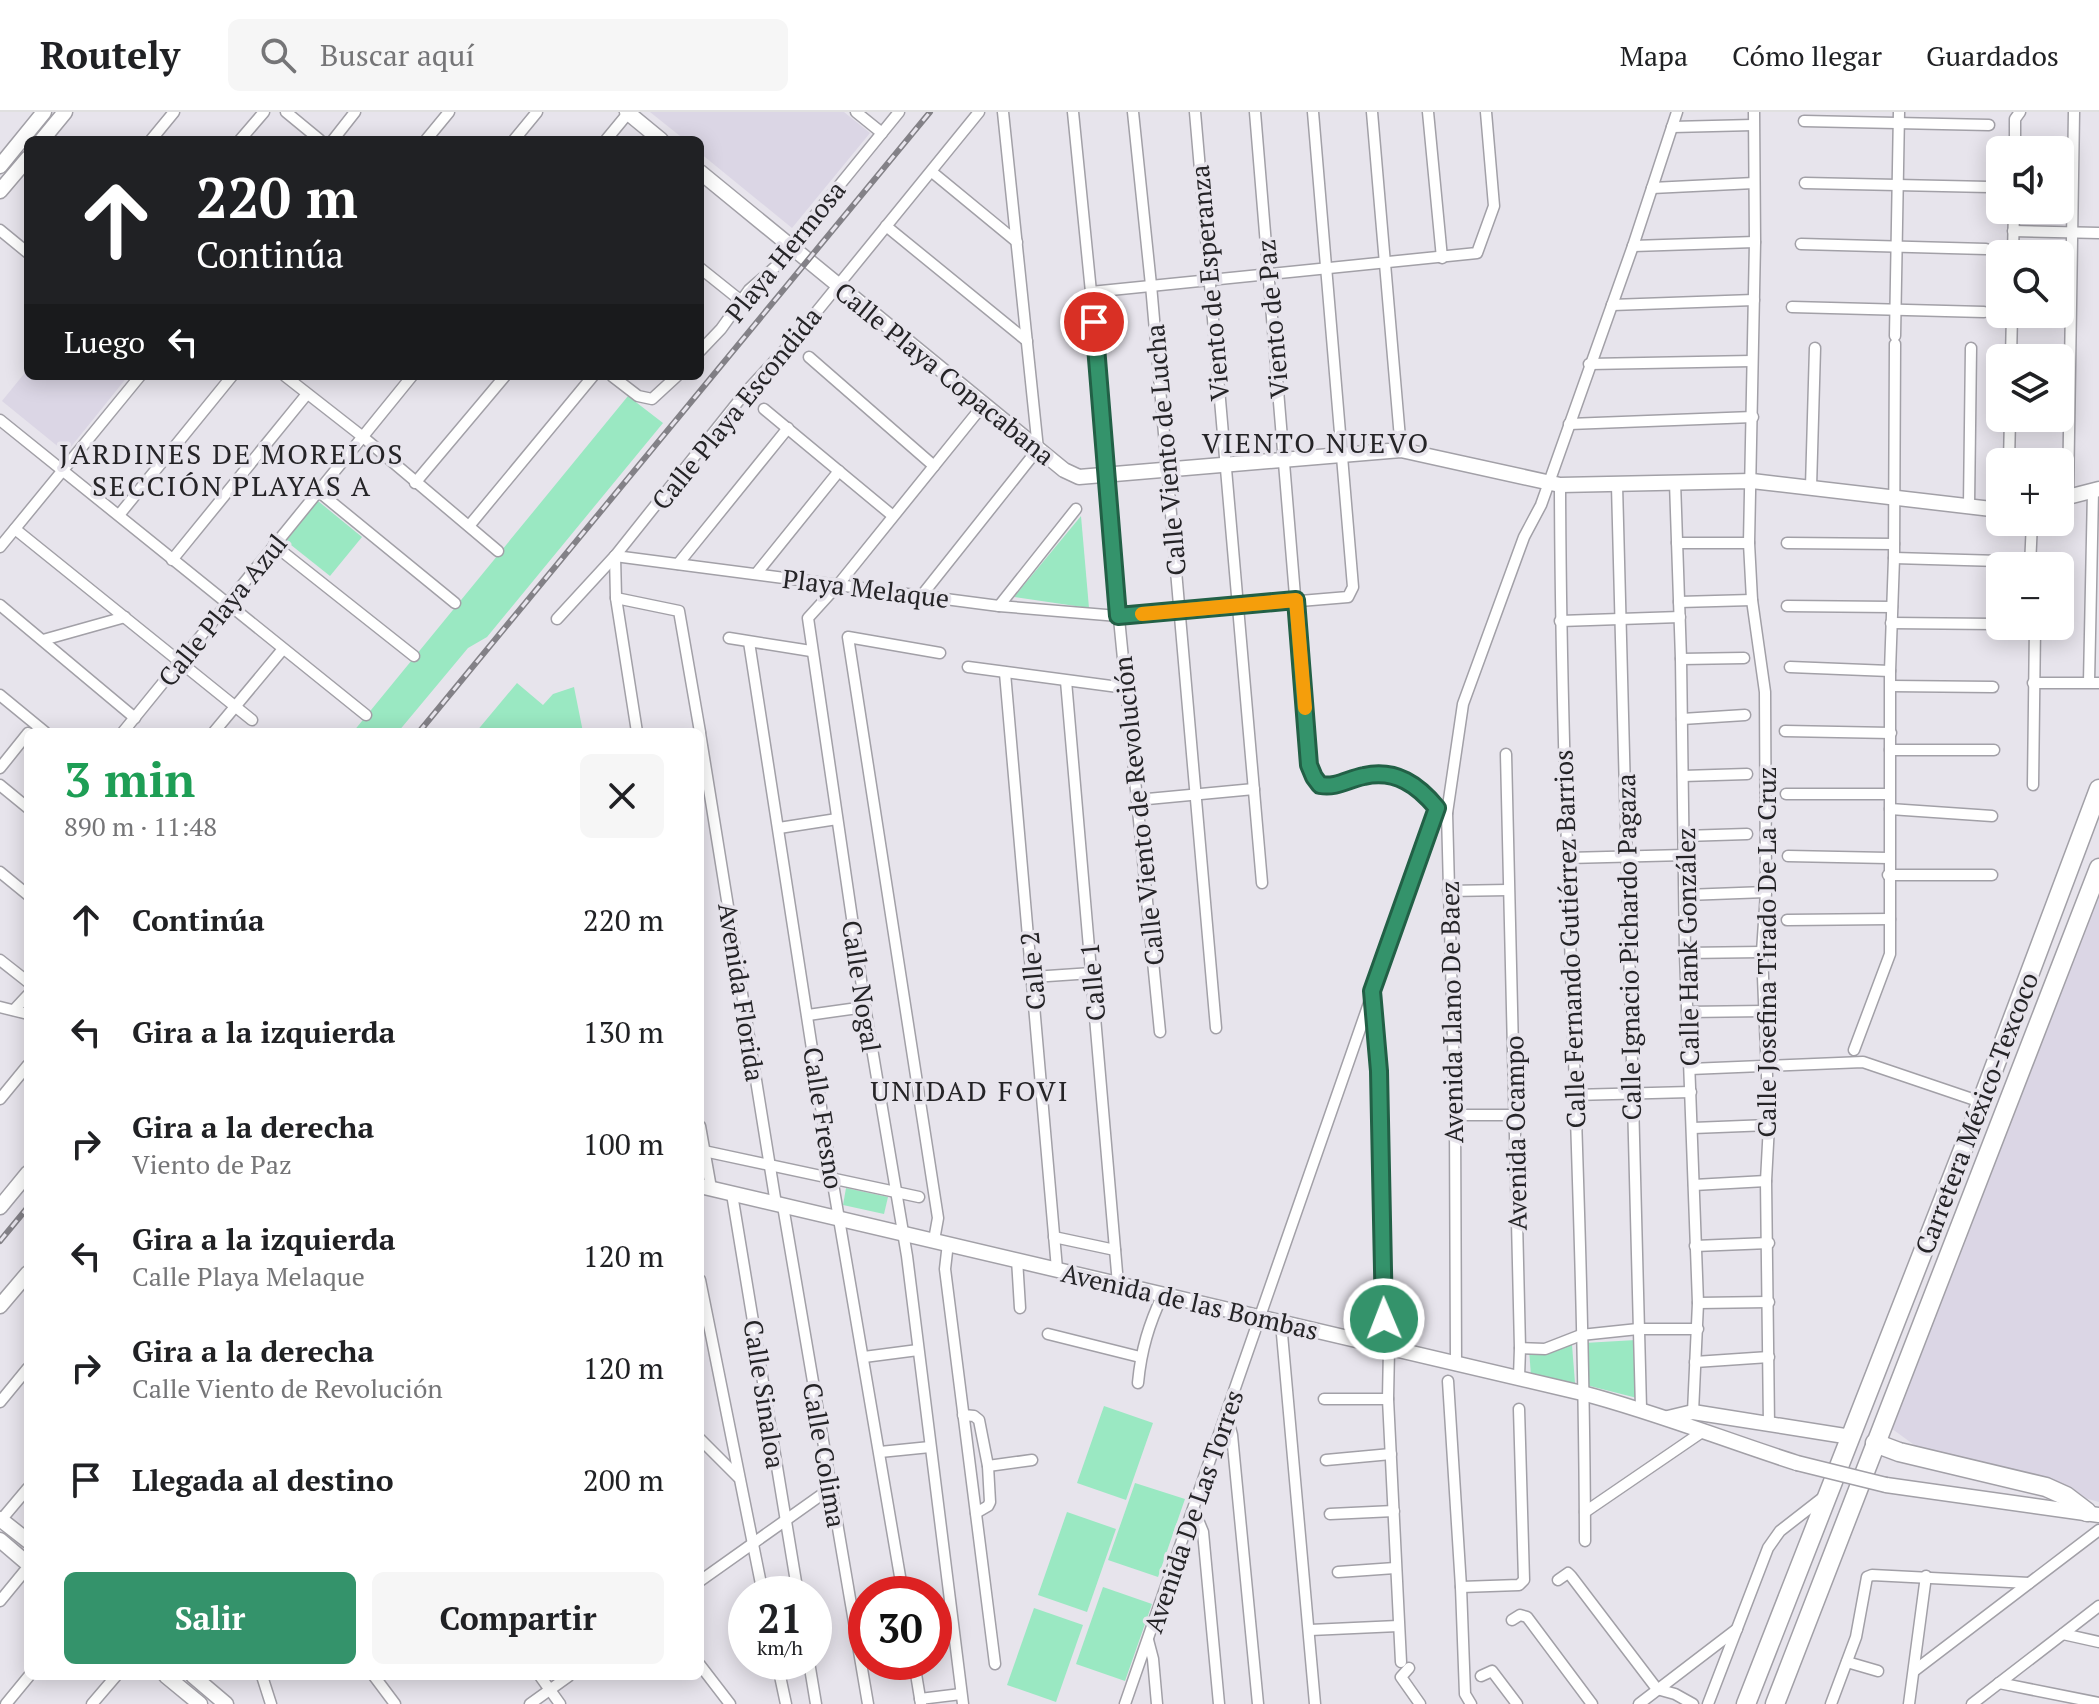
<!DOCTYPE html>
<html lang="es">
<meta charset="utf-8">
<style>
body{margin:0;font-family:"PT Serif",serif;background:#f6f6f6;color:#202124;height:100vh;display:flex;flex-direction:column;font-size:30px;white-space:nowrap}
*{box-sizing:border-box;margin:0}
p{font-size:26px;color:#757577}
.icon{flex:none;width:44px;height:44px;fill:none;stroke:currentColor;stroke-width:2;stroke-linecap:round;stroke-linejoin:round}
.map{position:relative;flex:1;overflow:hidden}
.drawer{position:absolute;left:24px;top:616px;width:680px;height:952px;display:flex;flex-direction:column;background:#fff;border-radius:12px;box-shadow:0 4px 20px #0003}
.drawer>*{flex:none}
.banner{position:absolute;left:24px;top:24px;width:680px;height:244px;border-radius:12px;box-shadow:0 4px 20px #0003;background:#202124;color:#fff;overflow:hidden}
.tools{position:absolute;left:1986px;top:24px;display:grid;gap:16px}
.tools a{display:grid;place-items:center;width:88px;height:88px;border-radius:12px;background:#fff;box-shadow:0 4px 20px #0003;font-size:40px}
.speed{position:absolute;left:728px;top:1464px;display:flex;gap:16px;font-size:40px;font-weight:700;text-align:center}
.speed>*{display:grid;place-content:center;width:104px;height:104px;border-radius:50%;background:#fff;box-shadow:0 4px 20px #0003;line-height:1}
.speed small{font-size:20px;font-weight:400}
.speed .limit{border:12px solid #d22;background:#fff;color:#111}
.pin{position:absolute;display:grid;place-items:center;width:68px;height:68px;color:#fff;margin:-34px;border:4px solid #fff;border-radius:50%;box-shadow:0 2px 8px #0007}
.me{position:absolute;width:88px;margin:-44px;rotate:359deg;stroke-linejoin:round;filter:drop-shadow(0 0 6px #0008)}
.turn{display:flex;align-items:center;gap:28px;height:168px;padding:0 40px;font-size:36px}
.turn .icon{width:104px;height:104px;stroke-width:2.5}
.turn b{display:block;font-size:56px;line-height:68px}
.then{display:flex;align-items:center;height:76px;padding:0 40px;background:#0003;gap:16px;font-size:30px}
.round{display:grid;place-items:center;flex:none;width:84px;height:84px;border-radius:12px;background:#f6f6f6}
.head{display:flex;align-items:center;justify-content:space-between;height:136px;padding:0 40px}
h1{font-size:48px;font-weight:700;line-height:60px;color:#1e9e55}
.primary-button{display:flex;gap:16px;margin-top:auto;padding:16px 40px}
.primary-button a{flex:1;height:92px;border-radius:12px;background:#34936b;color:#fff;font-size:32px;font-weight:700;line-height:92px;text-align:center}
.primary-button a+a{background:#f6f6f6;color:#202124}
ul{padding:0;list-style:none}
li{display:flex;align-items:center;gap:24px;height:112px;padding:0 40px}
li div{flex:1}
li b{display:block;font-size:30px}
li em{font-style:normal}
header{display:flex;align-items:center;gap:48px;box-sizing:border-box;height:112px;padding:0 40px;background:#fff;border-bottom:2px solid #e0e0e0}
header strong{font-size:38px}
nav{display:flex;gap:44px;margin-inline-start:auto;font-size:28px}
.search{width:560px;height:72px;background:#f6f6f6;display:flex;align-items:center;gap:20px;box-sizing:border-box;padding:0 28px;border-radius:12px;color:#757577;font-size:30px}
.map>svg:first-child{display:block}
.built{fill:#dbd6e5}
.green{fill:#9ae8c2}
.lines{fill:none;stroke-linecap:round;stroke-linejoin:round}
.street-casing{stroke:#a2a0a7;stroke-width:13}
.secondary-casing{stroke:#a2a0a7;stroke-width:17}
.highway-casing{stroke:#a2a0a7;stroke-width:21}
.street{stroke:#fff;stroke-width:10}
.secondary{stroke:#fff;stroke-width:14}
.highway{stroke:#fff;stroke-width:18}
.rail-casing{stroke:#838187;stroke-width:6}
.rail{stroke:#e7e4ec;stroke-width:3;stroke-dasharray:9;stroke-linecap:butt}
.secondary-bridge-casing{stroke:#a2a0a7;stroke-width:17;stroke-linecap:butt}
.secondary-bridge{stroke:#fff;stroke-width:14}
.route-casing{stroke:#226046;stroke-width:20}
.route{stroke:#34936b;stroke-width:14}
.slow{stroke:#f59e0b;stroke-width:14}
.labels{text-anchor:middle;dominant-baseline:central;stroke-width:7;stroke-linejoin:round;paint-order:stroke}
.street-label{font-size:26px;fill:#252427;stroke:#e7e4ec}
.neighbourhood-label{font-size:28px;letter-spacing:2px;fill:#252427;stroke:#e7e4ec}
</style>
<header>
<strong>Routely</strong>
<div class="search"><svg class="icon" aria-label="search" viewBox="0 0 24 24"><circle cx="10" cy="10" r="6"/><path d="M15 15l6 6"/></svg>Buscar aquí</div>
<nav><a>Mapa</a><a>Cómo llegar</a><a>Guardados</a></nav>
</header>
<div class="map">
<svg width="2099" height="1592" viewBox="0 0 2099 1592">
<rect width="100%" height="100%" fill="#e7e4ec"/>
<g class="built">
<path d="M650 0H844L870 21 792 116 700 41V28H685Z"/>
<path d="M28 257V264H128L66 341 2 289Z"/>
<path d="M2099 765V1390L1928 1343 1884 1311Z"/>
</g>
<g class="green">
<path d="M628 284 663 311 487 525 468 536 398 620H353Z"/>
<path d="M318 389 362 425 330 464 286 429Z"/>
<path d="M1081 404 1089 496 1014 485Z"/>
<path d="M517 571 543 593 553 582 574 575 583 620H476Z"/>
<path d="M846 1076 888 1085 884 1102 843 1093Z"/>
<path d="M1636 1228 1637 1286 1582 1272 1584 1231Z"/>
<path d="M1572 1233 1575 1271 1531 1264 1529 1237Z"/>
<path d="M1104 1294 1153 1311 1126 1388 1077 1371Z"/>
<path d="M1135 1371 1185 1387 1158 1465 1108 1448Z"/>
<path d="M1067 1400 1116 1417 1087 1500 1038 1483Z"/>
<path d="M1103 1475 1152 1492 1125 1569 1076 1552Z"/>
<path d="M1034 1496 1083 1513 1056 1590 1007 1573Z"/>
</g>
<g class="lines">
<defs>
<g id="street">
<path d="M286 0 320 28"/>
<path d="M856 0 882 21"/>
<path d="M1073 0 1091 180 1105 365 1160 920"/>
<path d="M1133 0 1151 173 1216 916"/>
<path d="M1195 0 1262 771"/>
<path d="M1255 0 1309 653 1314 665 1320 673C1337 676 1348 667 1364 664 1396 657 1418 673 1437 696"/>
<path d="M1372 0 1401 338"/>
<path d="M1428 0 1442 146"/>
<path d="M1754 0 1755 130 1749 431 1752 488 1765 580 1766 780 1762 840 1769 1013 1766 1069 1769 1313"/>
<path d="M1804 9 1989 13"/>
<path d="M1672 15 1753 13"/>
<path d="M151 28 174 0"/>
<path d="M240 28 264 0"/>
<path d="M333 28 355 0"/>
<path d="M426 28 449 0"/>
<path d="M514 28 537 0"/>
<path d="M606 28 629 0"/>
<path d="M2015 38V7L2020 0"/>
<path d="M932 60 1017 130"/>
<path d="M1805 71 1989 75"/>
<path d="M1652 76 1754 71"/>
<path d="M886 114 1027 229"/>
<path d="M0 118 28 141"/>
<path d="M2013 119 2099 121"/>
<path d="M1801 132 1986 137"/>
<path d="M1633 134 1755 130"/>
<path d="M2013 142 2014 98"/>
<path d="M700 156 740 188"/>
<path d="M1091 180 1477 141 1494 94 1486 0"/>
<path d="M1612 193 1754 188"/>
<path d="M1792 195 1984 200"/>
<path d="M1895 224 1899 0"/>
<path d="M700 239 721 217 749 178 782 149 803 118 899 0"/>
<path d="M809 245 934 354"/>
<path d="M2011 246 2012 202"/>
<path d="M1589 252 1752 249"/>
<path d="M285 264 363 325 498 439"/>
<path d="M612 264 638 284 652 287 677 264"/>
<path d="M764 297 893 404"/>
<path d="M0 308 366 603"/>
<path d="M1569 312 1753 305"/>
<path d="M2009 350 2010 306"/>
<path d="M1675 370 1681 547 1685 841 1698 1191 1693 1300"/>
<path d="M415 371 505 264"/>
<path d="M1560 373C1561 725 1584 1077 1585 1429"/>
<path d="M1617 373 1641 1296"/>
<path d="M1811 375 1815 236"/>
<path d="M318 379 455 491"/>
<path d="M2068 385 2074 0"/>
<path d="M1969 393 1971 236"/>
<path d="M119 403 232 264"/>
<path d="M469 414 593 264"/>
<path d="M15 417 252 608"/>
<path d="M1677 431H1749"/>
<path d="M1787 431 1894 432"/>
<path d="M274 433 414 544"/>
<path d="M0 435 140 264"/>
<path d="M615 444 999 494 1118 504 1348 485 1353 475 1313 0"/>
<path d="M615 444 616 486 637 620"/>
<path d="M1894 446 2000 449"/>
<path d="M172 448 307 282"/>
<path d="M678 452 788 316"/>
<path d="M2030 454 2032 410"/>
<path d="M756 462 839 359"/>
<path d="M922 483 1038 337 1003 0"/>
<path d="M616 486 679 499 700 620"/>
<path d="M1679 490 1752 488"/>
<path d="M0 493 135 606"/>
<path d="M999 494 1076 397"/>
<path d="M1787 494 1892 495"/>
<path d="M557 507 615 444 745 281 792 230 979 0"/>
<path d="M1560 509 1680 505"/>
<path d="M1891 511 1995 512"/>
<path d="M729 526 811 539"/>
<path d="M43 528 125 505"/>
<path d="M749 530 832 1066 903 1482"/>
<path d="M1681 547 1744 546"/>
<path d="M968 555 1126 576"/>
<path d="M1790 555 1890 559"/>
<path d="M1005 561 1057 1157"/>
<path d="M1066 569 1118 1172"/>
<path d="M2089 570 2093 379"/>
<path d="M2033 571H2099"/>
<path d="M1891 574 1993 575"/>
<path d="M0 583 45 620"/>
<path d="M1682 607 1745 603"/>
<path d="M1785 619 1891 621"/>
<path d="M123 620 412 264"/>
<path d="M214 620 283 537"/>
<path d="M700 621 776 1092"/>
<path d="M1890 638H1994"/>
<path d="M1506 642 1520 1236 1519 1265"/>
<path d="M0 656 28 621"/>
<path d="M1683 664 1747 662"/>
<path d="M0 673 28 696"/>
<path d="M2033 673 2035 514"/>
<path d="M1786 682H1889"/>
<path d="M1137 688 1254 677"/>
<path d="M1890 697 1992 704"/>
<path d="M779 716 837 707"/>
<path d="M1684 724 1747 722"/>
<path d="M1788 744 1888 746"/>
<path d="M1568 746 1685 743"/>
<path d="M0 760 28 783"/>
<path d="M1888 763H1992"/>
<path d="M1448 779 1508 778"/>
<path d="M1686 783 1766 780"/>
<path d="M1787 808 1890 807"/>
<path d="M1685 841 1762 840"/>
<path d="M0 848 28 870"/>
<path d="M1033 865 1092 861"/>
<path d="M1373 885 1379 959 1382 1234"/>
<path d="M0 895 28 902"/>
<path d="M14 898 28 883"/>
<path d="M1687 900 1765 899"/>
<path d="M808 903 865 895"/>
<path d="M1854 938 1890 842V559L1894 446 1895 232"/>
<path d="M1690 957 1863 950 1981 990"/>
<path d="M1573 983 1691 980"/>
<path d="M0 987 28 953"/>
<path d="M1455 1003H1514"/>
<path d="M700 1014 711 1076"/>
<path d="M1693 1016 1769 1013"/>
<path d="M704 1039 919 1085"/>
<path d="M1694 1073 1766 1069"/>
<path d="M732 1082 798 1482"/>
<path d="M783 1094 868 1592"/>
<path d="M1054 1125 1115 1138"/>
<path d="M934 1128 938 1106 848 525 940 541"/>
<path d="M948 1131 945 1157 995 1552"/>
<path d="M1695 1134 1769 1131"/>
<path d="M1017 1147 1020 1196"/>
<path d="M700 1168 763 1482"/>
<path d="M1698 1191 1769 1190"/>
<path d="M1281 1211 1315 1592"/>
<path d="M1048 1222 1140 1245"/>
<path d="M1389 1236 1388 1287 1401 1550"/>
<path d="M1520 1236 1545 1237 1581 1223 1638 1217H1698"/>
<path d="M864 1245 918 1238"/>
<path d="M1695 1250 1769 1245"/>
<path d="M1456 1253 1455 1003 1447 701 1463 592 1524 425 1541 393 1633 134 1677 0"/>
<path d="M1448 1269 1461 1475 1465 1582 1471 1592"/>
<path d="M1138 1271C1141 1238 1149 1212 1163 1182"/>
<path d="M1324 1287H1388"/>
<path d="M0 1290 28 1256"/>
<path d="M963 1303 974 1304 979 1308 988 1354 990 1390 988 1394 976 1401"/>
<path d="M1227 1304 1232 1323 1258 1592"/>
<path d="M700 1327 738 1365"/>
<path d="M880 1340 930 1335"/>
<path d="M1326 1348 1391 1342"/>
<path d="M988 1354 1032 1348"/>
<path d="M1194 1398 1203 1420 1219 1592"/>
<path d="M1585 1400 1702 1320"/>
<path d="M1330 1402 1394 1399"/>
<path d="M1 1408 28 1376"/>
<path d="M1338 1460 1395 1456"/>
<path d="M1558 1468 1568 1461 1571 1464 1657 1577"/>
<path d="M700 1469 831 1376"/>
<path d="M1461 1475 1519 1473 1524 1468 1519 1297"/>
<path d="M0 1489 28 1455"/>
<path d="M1512 1508 1520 1503 1527 1505 1592 1592"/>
<path d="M1310 1518 1398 1514"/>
<path d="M2063 1522 2099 1530"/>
<path d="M1148 1528 1153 1547 1157 1592"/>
<path d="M777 1550 786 1592"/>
<path d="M809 1550 816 1592"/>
<path d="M914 1550 921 1592"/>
<path d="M1847 1550 1878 1559"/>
<path d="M700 1553 730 1592"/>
<path d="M1409 1556 1401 1565 1420 1592"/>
<path d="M1914 1559 2099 1418"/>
<path d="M262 1564 271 1592"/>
<path d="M374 1564 395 1592"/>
<path d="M540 1564 560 1592"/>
<path d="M1481 1564 1492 1559 1517 1592"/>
<path d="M1999 1571 2099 1591"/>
<path d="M1657 1577 1675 1582 1693 1592"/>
<path d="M920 1587 961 1582"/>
<path d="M6 1592 29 1564"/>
<path d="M92 1592 116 1564"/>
<path d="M530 1592 569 1564"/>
<path d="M963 1592 907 1144 865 895 808 506 838 473 984 292"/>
<path d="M1125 1592 1437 696 1447 701"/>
<path d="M1639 1592 1737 1517"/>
<path d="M1708 1592 1768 1436 1780 1419 1825 1384"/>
<path d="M1831 1592 1856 1525 1867 1465 1872 1463 2029 1471"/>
<path d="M1909 1592 1926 1464"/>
<path d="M1972 1592 2099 1494"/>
</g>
<g id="secondary">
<path d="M627 0 661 28"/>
<path d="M42 28 65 0"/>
<path d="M0 54 44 0"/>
<path d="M700 60 1064 358 1079 365 1401 338 1560 373 1752 369 2000 398"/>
<path d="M0 79 28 46"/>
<path d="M2060 387 2099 377"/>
<path d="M700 1074 1582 1281C1655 1300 1725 1328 1797 1351"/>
<path d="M0 1095 28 1061"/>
<path d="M0 1194 28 1161"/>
<path d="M1668 1306 1693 1300 1851 1325"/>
<path d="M1886 1373 2099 1403"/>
<path d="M0 1407 28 1429"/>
<path d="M0 1428 28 1452"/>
<path d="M166 1564 200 1592"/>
<path d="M193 1564 226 1592"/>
</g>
<g id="highway">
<path d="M1875 1331 1899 1340 2046 1375 2066 1384 2087 1400"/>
<path d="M1746 1592 1973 1012 2099 677"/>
<path d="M1775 1592 2099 756"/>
</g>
</defs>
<use href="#street" class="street-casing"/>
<use href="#secondary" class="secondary-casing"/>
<use href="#highway" class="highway-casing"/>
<use href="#street" class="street"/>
<use href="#secondary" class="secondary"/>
<use href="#highway" class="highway"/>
<defs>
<g id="rail">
<path d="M419 620 930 0"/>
<path d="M0 1129 28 1095"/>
</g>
</defs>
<use href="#rail" class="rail-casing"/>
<use href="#rail" class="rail"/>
<defs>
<path id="secondary-bridge" d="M1797 1351 1886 1373"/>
</defs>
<use href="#secondary-bridge" class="secondary-bridge-casing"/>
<use href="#secondary-bridge" class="secondary-bridge"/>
</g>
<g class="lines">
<defs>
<path id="route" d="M1094 210 1118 504 1296 488 1309 653 1314 665 1320 673C1337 676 1348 667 1364 664 1396 657 1418 673 1437 696L1372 879 1379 959 1384 1207"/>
</defs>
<use href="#route" class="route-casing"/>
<use href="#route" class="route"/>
<path class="slow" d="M1142 502 1296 488 1305 596"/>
</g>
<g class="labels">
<g class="street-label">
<text transform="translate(785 139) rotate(-51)">Playa Hermosa</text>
<text transform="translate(1209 171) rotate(-95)">Viento de Esperanza</text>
<text transform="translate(1272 207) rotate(-95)">Viento de Paz</text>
<text transform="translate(945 261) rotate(39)">Calle Playa Copacabana</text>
<text transform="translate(736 296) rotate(-51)">Calle Playa Escondida</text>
<text transform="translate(1165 338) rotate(-95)">Calle Viento de Lucha</text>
<text transform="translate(866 476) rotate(7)">Playa Melaque</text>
<text transform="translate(222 498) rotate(-51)">Calle Playa Azul</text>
<text transform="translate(1138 699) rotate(-96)">Calle Viento de Revolución</text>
<text transform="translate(1569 827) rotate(-92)">Calle Fernando Gutiérrez Barrios</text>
<text transform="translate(1628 835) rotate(-91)">Calle Ignacio Pichardo Pagaza</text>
<text transform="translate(1687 835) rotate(-91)">Calle Hank González</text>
<text transform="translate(1766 840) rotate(-90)">Calle Josefina Tirado De La Cruz</text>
<text transform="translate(1032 859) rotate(-95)">Calle 2</text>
<text transform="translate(1092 870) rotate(-95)">Calle 1</text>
<text transform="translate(862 874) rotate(81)">Calle Nogal</text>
<text transform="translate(742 880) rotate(81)">Avenida Florida</text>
<text transform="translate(1451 900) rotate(-91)">Avenida Llano De Baez</text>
<text transform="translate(1976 1001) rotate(-69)">Carretera México-Texcoco</text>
<text transform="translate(824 1006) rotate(81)">Calle Fresno</text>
<text transform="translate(1515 1021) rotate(-91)">Avenida Ocampo</text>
<text transform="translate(1190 1189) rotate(13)">Avenida de las Bombas</text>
<text transform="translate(765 1282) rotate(81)">Calle Sinaloa</text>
<text transform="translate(825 1343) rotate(80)">Calle Colima</text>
<text transform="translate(1193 1399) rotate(-71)">Avenida De Las Torres</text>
</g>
<g class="neighbourhood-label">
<text x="1316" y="330">VIENTO NUEVO</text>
<text x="232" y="341">JARDINES DE MORELOS<tspan x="232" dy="32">SECCIÓN PLAYAS A</tspan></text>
<text x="970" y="978">UNIDAD FOVI</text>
</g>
</g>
</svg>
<div class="tools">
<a><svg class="icon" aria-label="sound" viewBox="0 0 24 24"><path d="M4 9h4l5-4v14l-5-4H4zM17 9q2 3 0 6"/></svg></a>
<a><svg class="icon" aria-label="search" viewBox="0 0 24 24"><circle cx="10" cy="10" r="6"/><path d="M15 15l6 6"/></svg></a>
<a><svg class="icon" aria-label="layers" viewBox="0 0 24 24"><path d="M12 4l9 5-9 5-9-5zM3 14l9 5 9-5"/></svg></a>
<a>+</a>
<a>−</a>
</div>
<div class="speed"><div>21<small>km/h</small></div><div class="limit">30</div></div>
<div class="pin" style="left:1094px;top:210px;background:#d93025"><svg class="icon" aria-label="arrive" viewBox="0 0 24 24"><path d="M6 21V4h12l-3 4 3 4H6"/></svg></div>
<svg class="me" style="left:1384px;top:1207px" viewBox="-20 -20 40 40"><circle r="17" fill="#34936b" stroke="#fff" stroke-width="3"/><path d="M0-11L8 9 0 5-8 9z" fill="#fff"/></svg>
<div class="banner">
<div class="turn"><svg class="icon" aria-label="ahead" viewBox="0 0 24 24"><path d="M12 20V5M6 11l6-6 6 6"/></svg><div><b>220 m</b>Continúa</div></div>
<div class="then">Luego<svg class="icon" aria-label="left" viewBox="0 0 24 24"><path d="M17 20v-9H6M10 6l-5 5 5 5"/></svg></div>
</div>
<section class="drawer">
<div class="head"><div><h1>3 min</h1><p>890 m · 11:48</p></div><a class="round"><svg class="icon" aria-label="close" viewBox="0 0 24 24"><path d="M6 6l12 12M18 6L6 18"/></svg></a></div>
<ul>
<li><svg class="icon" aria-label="ahead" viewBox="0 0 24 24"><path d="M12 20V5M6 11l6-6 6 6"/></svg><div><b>Continúa</b></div><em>220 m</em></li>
<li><svg class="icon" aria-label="left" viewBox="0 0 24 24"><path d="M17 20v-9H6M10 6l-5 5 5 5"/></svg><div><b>Gira a la izquierda</b></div><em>130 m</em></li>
<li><svg class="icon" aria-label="right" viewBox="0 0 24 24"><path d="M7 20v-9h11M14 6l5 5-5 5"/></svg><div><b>Gira a la derecha</b><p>Viento de Paz</p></div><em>100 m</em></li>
<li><svg class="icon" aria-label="left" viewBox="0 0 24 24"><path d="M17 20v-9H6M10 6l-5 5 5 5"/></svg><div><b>Gira a la izquierda</b><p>Calle Playa Melaque</p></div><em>120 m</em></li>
<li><svg class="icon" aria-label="right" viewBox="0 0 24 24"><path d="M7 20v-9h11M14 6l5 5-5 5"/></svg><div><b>Gira a la derecha</b><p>Calle Viento de Revolución</p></div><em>120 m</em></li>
<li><svg class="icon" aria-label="arrive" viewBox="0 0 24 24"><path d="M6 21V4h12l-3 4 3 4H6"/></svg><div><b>Llegada al destino</b></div><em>200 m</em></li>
</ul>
<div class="primary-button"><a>Salir</a><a>Compartir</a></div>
</section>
</div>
